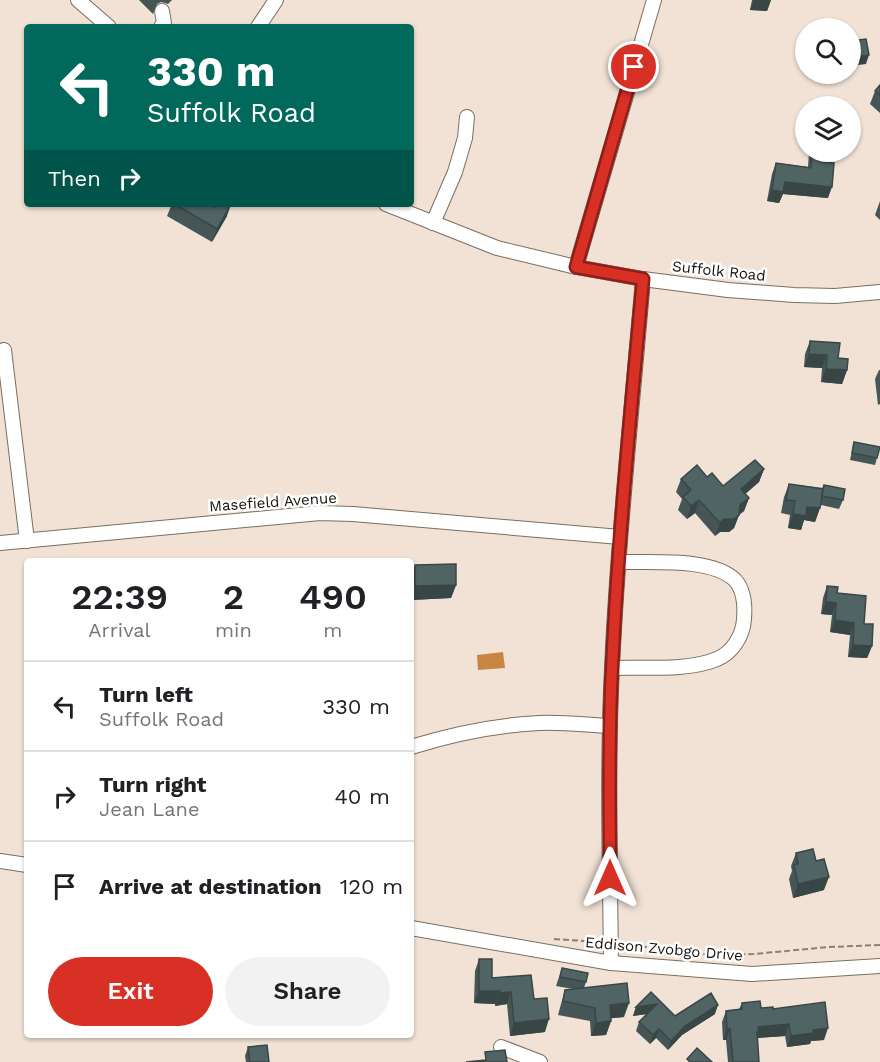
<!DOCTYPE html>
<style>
body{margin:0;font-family:"Work Sans",sans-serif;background:#f2f2f2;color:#202124;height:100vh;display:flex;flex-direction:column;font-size:22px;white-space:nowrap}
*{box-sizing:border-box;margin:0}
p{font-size:20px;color:#757577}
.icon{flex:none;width:33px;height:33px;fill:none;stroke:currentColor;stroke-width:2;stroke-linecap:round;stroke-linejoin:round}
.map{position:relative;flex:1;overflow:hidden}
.sheet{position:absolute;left:24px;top:558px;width:390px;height:480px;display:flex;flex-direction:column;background:#fff;border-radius:6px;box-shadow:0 2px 4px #0004}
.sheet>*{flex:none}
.banner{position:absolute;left:24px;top:24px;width:390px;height:183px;border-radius:6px;box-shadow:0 2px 4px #0004;background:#00695c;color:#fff;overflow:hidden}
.tools{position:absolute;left:795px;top:18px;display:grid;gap:12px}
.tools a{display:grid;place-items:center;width:66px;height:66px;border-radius:50%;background:#fff;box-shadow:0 2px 4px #0004;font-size:30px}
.pin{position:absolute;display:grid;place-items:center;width:51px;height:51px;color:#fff;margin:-26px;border:3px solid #fff;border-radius:50%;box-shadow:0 2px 6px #0007}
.me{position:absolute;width:66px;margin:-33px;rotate:0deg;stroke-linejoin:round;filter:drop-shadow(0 0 4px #0008)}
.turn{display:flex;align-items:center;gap:21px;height:126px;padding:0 24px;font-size:27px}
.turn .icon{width:78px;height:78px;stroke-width:2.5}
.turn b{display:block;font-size:42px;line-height:51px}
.then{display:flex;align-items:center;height:57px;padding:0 24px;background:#0003;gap:12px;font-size:22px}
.eta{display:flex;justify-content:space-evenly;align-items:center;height:102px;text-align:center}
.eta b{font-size:36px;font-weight:600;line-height:42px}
.button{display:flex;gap:12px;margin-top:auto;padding:12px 24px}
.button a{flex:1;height:69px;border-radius:36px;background:#d93025;color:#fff;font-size:24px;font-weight:600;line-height:69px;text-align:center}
.button a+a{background:#f2f2f2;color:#202124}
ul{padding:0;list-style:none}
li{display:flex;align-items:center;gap:18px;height:90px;padding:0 24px;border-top:2px solid #e0e0e0}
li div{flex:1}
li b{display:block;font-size:22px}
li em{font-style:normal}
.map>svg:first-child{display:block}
.water{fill:#c98643}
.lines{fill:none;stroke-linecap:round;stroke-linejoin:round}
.minor-casing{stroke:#7a6e62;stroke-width:16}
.path{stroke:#897f76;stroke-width:2;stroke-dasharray:6 3;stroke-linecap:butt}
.minor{stroke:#fff;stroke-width:14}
.wall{fill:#465656}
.shaded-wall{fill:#394646}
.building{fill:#516464;stroke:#394646;stroke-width:1.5}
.route-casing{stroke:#8d1f18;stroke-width:15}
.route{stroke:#d93025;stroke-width:10}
.labels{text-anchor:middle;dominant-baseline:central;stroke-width:5;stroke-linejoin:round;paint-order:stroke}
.street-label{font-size:15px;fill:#15100c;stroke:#fff}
</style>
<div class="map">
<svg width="880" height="1062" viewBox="0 0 880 1062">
<rect width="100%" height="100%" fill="#f1e2d5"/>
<path class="water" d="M503 652 505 668 478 670 477 655Z"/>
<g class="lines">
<defs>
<g id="minor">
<path d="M78 0 109 27"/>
<path d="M161 27 164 23 162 11"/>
<path d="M258 27 276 0"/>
<path d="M386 204 497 248 576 267 643 279 728 290 794 295 835 296 880 292"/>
<path d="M433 223 455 172 465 138 467 117"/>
<path d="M576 267 654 0"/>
<path d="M4 350 27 541"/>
<path d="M0 543 320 513 353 514 620 537"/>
<path d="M612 668C642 667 690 671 717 659 732 653 743 636 744 619 745 607 744 590 735 580 711 557 650 563 619 562"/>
<path d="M411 747C453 734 495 725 540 723 563 722 587 725 610 726"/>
<path d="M0 861 27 865"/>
<path d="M411 928 611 963 752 974 880 966"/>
<path d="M611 963C610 865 607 767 612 668 618 538 632 409 643 279"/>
<path d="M501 1047 540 1062"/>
</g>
</defs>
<use href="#minor" class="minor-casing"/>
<g class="path">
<path d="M554 939 599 942"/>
<path d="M623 944 711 955 754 954 829 947 880 945"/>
</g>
<use href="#minor" class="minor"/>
</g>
<g class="wall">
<path d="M139 0H172L168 4 161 2 157 4 153 14Z"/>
<path d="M752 0H771L767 11 750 10Z"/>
<path d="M880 85V113L870 104 875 91Z"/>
<path d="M809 152H822L821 162 828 198 783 194 779 203 767 201 772 174 776 163 808 167Z"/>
<path d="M880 201V220L875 215Z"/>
<path d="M172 204H210L227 216 212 242 167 216Z"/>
<path d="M810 341 838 358 847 370 842 384 821 382 822 368 804 367 805 354Z"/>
<path d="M879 370H880V404L878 405 875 379Z"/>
<path d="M854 442 877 458 875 465 850 460Z"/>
<path d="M764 469 759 482 745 494 749 498 744 511 739 515 734 528 729 532H720L715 536 695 513 687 519 678 510 682 499 676 492 681 479 723 486Z"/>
<path d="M789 484 822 488 824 485 843 500 839 509 821 505 815 522 804 520 801 530 788 528 790 515 781 513 784 497Z"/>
<path d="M415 565 456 585 451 598 411 600V575Z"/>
<path d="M827 586 837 593 864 624 872 646 867 658 848 657 850 635 830 632 832 615 821 614 823 598Z"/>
<path d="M796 853 816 861 824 890 793 898 789 879 792 871 791 866Z"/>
<path d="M479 959 492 978 534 999 545 1032 510 1036 507 1004 495 1006V1004L474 1003 475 971Z"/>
<path d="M562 968 586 982 584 988 624 1017 611 1018V1021L606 1035 591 1036 590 1021 558 1015 561 1004 565 990 573 989 556 986Z"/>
<path d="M742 1003 761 1008 773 1009 824 1040 811 1041 810 1044 787 1047 785 1036 757 1038 759 1062H728L726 1040H723L722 1022 726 1011 739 1009Z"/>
<path d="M636 1007 675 1016 715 1014 682 1035 668 1050 656 1038 650 1044 636 1031 639 1022 647 1014 633 1016Z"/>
<path d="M248 1047 269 1062H246L245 1056Z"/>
</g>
<g class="shaded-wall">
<path d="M754 0H771L767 11 750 10Z"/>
<path d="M869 55 866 64 850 66V58Z"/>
<path d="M785 182 832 187 828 198 783 194 779 203 767 201 772 190Z"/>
<path d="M231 204 227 216 212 242 217 229Z"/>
<path d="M809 354 827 355 822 368 804 367Z"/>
<path d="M826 369 847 370 842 384 821 382Z"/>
<path d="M764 469 759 482 736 502 741 489Z"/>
<path d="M749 498 744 511 735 518 740 505Z"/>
<path d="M699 500 695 513 687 519 691 506Z"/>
<path d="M807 507 820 508 815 522 804 520 801 530 788 528 793 514Z"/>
<path d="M739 515 734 528 729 532H720L715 536 720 523 724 519Z"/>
<path d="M456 585 451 598 411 600 415 586Z"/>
<path d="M826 602 836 603 832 615 821 614Z"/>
<path d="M835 620 854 623 850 635 830 632Z"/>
<path d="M853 645 872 646 867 658 848 657Z"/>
<path d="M829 877 824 890 793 898 798 884Z"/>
<path d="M479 991H500L495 1004 474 1003Z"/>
<path d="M511 992 507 1004 495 1006 500 993Z"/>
<path d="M629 1003 624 1017 605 1019 610 1005Z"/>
<path d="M657 1004 654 1013 633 1016 636 1007Z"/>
<path d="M718 1005 715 1014 682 1035 668 1050 671 1041 685 1026Z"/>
<path d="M549 1019 545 1032 510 1036 514 1023Z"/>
<path d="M611 1021 606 1035 591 1036 596 1023Z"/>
<path d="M789 1024 785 1036 756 1038 753 1043 758 1027Z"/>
<path d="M828 1028 824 1040 811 1041 810 1044 787 1047 791 1036 813 1030Z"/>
<path d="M659 1029 656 1038 650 1044 653 1035Z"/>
<path d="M727 1029H730L726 1040H723Z"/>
</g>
<g class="building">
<path d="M866 39 869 55 850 58V41Z"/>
<path d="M880 85V95L875 91Z"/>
<path d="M812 152H822L821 162 834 163 832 187 785 182 783 192 772 190 776 163 811 168Z"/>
<path d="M174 204H210L215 207 217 204H231L217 229Z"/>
<path d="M810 341 840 343 838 358 848 359 847 370 826 369 827 355 809 354Z"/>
<path d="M854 442 880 447 877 458 852 453Z"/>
<path d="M755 460 764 469 741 489 749 498 740 505 739 515 734 519H724L720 523 699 500 691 506 683 497 691 490 681 479 697 465 707 477 712 473 723 486Z"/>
<path d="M789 484 823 489 820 508 807 507 806 516 793 514 795 501 786 500Z"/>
<path d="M824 485 845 489 843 500 822 496Z"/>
<path d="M456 564V585L415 586V565Z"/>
<path d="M827 586 838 587 837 593 866 596 864 624H873L872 646 853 645 854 623 835 620 836 603 826 602Z"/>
<path d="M813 849 816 861 824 859 829 877 798 884 794 865 798 864 796 853Z"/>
<path d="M479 959H492V978L531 975 534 999 547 998 549 1019 514 1023 511 992 500 993V991H479Z"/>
<path d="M562 968 588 973 586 982 560 977Z"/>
<path d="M627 983 629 1003 610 1005 611 1021 596 1023 595 1008 563 1001 565 990Z"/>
<path d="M651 992 675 1016 711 993 718 1005 685 1026 671 1041 659 1029 653 1035 639 1022 657 1004 636 1007Z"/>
<path d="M760 1001 761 1008 773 1007V1009L825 1002 828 1028 813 1030 814 1033 791 1036 789 1024 758 1027 759 1032H757L759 1062H733L730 1029H727L726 1011 742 1009V1003Z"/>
<path d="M267 1045 269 1062H250L248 1047Z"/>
<path d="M697 1048 712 1062H690L687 1059Z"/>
<path d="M505 1050 507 1062H466L486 1060 485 1052Z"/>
</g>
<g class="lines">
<defs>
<path id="route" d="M610 878C610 808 608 738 612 669 618 539 631 409 643 279L576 267 634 67"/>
</defs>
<use href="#route" class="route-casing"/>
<use href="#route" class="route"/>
</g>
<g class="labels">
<g class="street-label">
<text transform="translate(719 271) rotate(6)">Suffolk Road</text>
<text transform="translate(273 502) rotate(-4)">Masefield Avenue</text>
<text transform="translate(664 949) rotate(5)">Eddison Zvobgo Drive</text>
</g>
</g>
</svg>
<div class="tools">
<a><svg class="icon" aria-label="search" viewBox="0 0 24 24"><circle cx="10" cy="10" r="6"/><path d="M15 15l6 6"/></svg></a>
<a><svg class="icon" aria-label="layers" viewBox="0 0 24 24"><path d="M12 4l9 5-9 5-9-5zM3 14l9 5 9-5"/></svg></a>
</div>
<div class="pin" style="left:634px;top:67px;background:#d93025"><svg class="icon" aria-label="arrive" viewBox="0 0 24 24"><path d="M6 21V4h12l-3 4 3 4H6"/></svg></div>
<svg class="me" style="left:610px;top:878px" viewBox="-20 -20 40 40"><path d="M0-17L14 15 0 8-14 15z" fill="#d93025" stroke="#fff" stroke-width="4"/></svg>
<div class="banner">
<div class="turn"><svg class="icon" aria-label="left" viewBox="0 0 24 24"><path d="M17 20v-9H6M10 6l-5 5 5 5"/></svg><div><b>330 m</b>Suffolk Road</div></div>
<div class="then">Then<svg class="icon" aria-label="right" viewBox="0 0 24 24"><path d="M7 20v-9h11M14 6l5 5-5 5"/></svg></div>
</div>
<section class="sheet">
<div class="eta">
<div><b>22:39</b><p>Arrival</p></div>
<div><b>2</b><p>min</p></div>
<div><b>490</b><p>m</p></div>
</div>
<ul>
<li><svg class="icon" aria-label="left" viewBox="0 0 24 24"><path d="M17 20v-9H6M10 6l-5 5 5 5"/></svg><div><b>Turn left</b><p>Suffolk Road</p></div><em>330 m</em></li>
<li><svg class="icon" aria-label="right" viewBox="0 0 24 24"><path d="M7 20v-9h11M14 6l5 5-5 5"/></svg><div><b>Turn right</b><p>Jean Lane</p></div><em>40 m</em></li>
<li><svg class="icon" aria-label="arrive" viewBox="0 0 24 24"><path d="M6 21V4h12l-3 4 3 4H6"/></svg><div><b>Arrive at destination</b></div><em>120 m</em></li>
</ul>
<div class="button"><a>Exit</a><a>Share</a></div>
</section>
</div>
